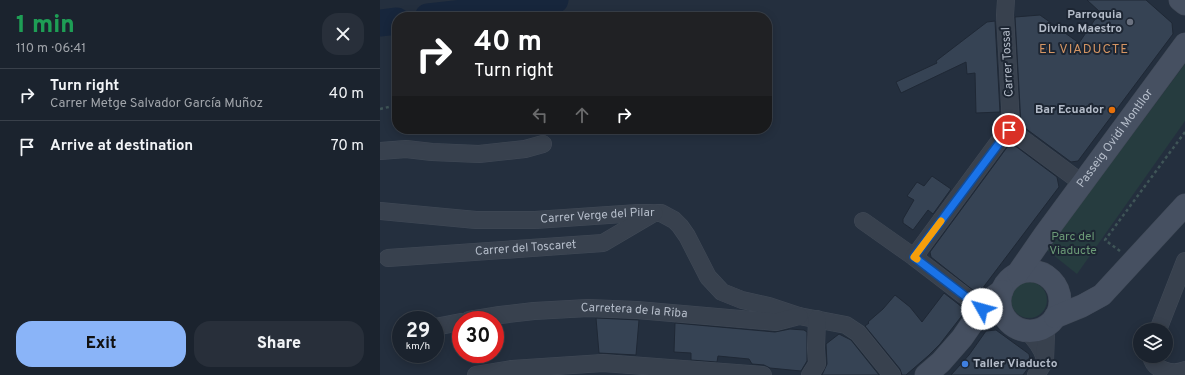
<!DOCTYPE html>
<meta charset="utf-8">
<style>
body{margin:0;font-family:Overpass,sans-serif;background:#282f3a;color:#f1f3f6;height:100vh;display:flex;flex-direction:column;font-size:15px;white-space:nowrap}
*{box-sizing:border-box;margin:0}
p{font-size:13px;color:#a0a4aa}
.icon{flex:none;width:22px;height:22px;fill:none;stroke:currentColor;stroke-width:2;stroke-linecap:round;stroke-linejoin:round}
.map{position:relative;flex:1;overflow:hidden}
.details{display:flex;flex-direction:column;background:#1b232e;width:380px}
.details>*{flex:none}
.hud{position:absolute;left:12px;top:12px;width:380px;height:122px;border-radius:16px;box-shadow:0 2px 10px #0003,0 0 0 1px #39404a;background:#202124;color:#fff;overflow:hidden}
.controls{position:absolute;left:753px;top:323px;display:grid;gap:8px}
.controls a{display:grid;place-items:center;width:40px;height:40px;border-radius:50%;background:#1b232e;box-shadow:0 2px 10px #0003,0 0 0 1px #39404a;font-size:20px}
.speed{position:absolute;left:12px;top:311px;display:flex;gap:8px;font-size:20px;font-weight:700;text-align:center}
.speed>*{display:grid;place-content:center;width:52px;height:52px;border-radius:50%;background:#1b232e;box-shadow:0 2px 10px #0003,0 0 0 1px #39404a;line-height:1}
.speed small{font-size:10px;font-weight:400}
.speed .limit{border:6px solid #d22;background:#fff;color:#111}
.pin{position:absolute;display:grid;place-items:center;width:34px;height:34px;color:#fff;margin:-17px;border:2px solid #fff;border-radius:50%;box-shadow:0 1px 4px #0007}
.me{position:absolute;width:44px;margin:-22px;rotate:308deg;stroke-linejoin:round;filter:drop-shadow(0 0 3px #0008)}
.turn{display:flex;align-items:center;gap:14px;height:84px;padding:0 16px;font-size:18px}
.turn .icon{width:52px;height:52px;stroke-width:2.5}
.turn b{display:block;font-size:28px;line-height:34px}
.lanes{display:flex;align-items:center;height:38px;padding:0 16px;background:#0003;justify-content:center;gap:20px;direction:ltr}
.lanes .off{opacity:.35}
.round{display:grid;place-items:center;flex:none;width:42px;height:42px;border-radius:16px;background:#282f3a}
.headline{display:flex;align-items:center;justify-content:space-between;height:68px;padding:0 16px}
h1{font-size:24px;font-weight:800;line-height:30px;color:#1e9e55}
.cta{display:flex;gap:8px;margin-top:auto;padding:8px 16px}
.cta a{flex:1;height:46px;border-radius:16px;background:#8ab4f8;color:#111;font-size:16px;font-weight:800;line-height:46px;text-align:center}
.cta a+a{background:#282f3a;color:#f1f3f6}
ul{padding:0;list-style:none}
li{display:flex;align-items:center;gap:12px;height:52px;padding:0 16px;border-top:1px solid #39404a}
li div{flex:1}
li b{display:block;font-size:15px}
li em{font-style:normal}
main{display:flex;flex:1;min-height:0}
.map>svg:first-child{display:block}
.green{fill:#263c3f}
.lines{fill:none;stroke-linecap:round;stroke-linejoin:round}
.river{stroke:#17263c;stroke-width:27}
.building{fill:#364354;stroke:#1f2835}
.street-casing{stroke:#414a57;stroke-width:18}
.secondary-casing{stroke:#414a57;stroke-width:23}
.path{stroke:#3f5557;stroke-width:2.5;stroke-dasharray:3 3;stroke-linecap:butt}
.street{stroke:#38414e;stroke-width:17}
.secondary{stroke:#465061;stroke-width:22}
.route-casing{stroke:#114b97;stroke-width:10}
.route{stroke:#1a73e8;stroke-width:7}
.slow{stroke:#f59e0b;stroke-width:7}
.worship-dot{fill:#6b7280;stroke:#1d2633;stroke-width:1.5}
.food-dot{fill:#e8710a;stroke:#1d2633;stroke-width:1.5}
.shop-dot{fill:#3f7fe0;stroke:#1d2633;stroke-width:1.5}
.labels{text-anchor:middle;dominant-baseline:central;stroke-width:4;stroke-linejoin:round;paint-order:stroke}
.poi-label{font-size:12px;font-weight:bold;fill:#b4bcc9;stroke:#1d2633;text-anchor:end}
.street-label{font-size:12px;fill:#b4bcc9;stroke:#1d2633}
.park-label{font-size:12px;fill:#6b9a76;stroke:#1d2633}
.neighbourhood-label{font-size:13px;letter-spacing:1px;fill:#d59563;stroke:#1d2633}
</style>
<main>
<section class="details">
<div class="headline"><div><h1>1 min</h1><p>110 m · 06:41</p></div><a class="round"><svg class="icon" aria-label="close" viewBox="0 0 24 24"><path d="M6 6l12 12M18 6L6 18"/></svg></a></div>
<ul>
<li><svg class="icon" aria-label="right" viewBox="0 0 24 24"><path d="M7 20v-9h11M14 6l5 5-5 5"/></svg><div><b>Turn right</b><p>Carrer Metge Salvador García Muñoz</p></div><em>40 m</em></li>
<li><svg class="icon" aria-label="arrive" viewBox="0 0 24 24"><path d="M6 21V4h12l-3 4 3 4H6"/></svg><div><b>Arrive at destination</b></div><em>70 m</em></li>
</ul>
<div class="cta"><a>Exit</a><a>Share</a></div>
</section>
<div class="map">
<svg width="805" height="375" viewBox="0 0 805 375">
<rect width="100%" height="100%" fill="#242f3e"/>
<g class="green">
<path d="M805 64V121L697 274 667 250 674 235 720 178Z"/>
<circle cx="649" cy="300" r="18"/>
</g>
<g class="lines">
<g class="river">
<path d="M48 17 162 4 175 0"/>
<path d="M0 23 17 21"/>
</g>
</g>
<g class="building">
<path d="M707 0H766L792 23 793 34 698 161 691 162 641 125 635 17 660 15 699 43 720 12Z"/>
<path d="M615 21 620 112 596 113 595 73 587 74 586 62 521 93 516 82 557 63 556 61 607 22Z"/>
<path d="M634 145 677 177 679 187 602 289 594 291 551 257 550 252 628 146Z"/>
<path d="M552 176 571 189 553 214 548 210 533 230 523 223V219L534 200 527 196 537 182 544 186Z"/>
<path d="M564 293 582 307 584 313 560 344 548 356 526 375H522L520 369 485 326 489 323 488 322 503 309 515 295 530 307 542 322Z"/>
<path d="M216 318 259 320 256 355 219 353Z"/>
<path d="M295 323 395 332 410 329 424 330 427 332V361L421 371 390 368 384 365 372 364 369 359 338 356 337 362 311 360V353L294 352Z"/>
<path d="M616 330 649 354 651 364 643 375H571L589 355 606 331Z"/>
<path d="M459 334 471 340 499 375H442L447 364 446 344Z"/>
</g>
<g class="lines">
<defs>
<g id="street">
<path d="M629 129 702 183"/>
<path d="M0 151 26 149 52 152 99 154 145 149 163 144"/>
<path id="s1" d="M0 211 96 220H155L258 213H281L294 220 300 226 307 236 328 277 342 292 362 300 389 306 419 316 466 325 478 333 512 375"/>
<path d="M483 221 534 257 602 309"/>
<path d="M534 257 631 125 625 15 626 0"/>
<path id="s2" d="M8 258 223 243 274 213"/>
<path id="s3" d="M89 320 120 315 154 311 208 308 257 310 396 322 419 316"/>
<path d="M55 327 81 322"/>
<path d="M646 330C654 338 662 347 665 359"/>
<path d="M778 330 805 261"/>
<path d="M771 356C774 371 793 375 805 370"/>
<path d="M96 375 132 369 223 363 383 375"/>
<path d="M430 375 437 364 436 348 437 319"/>
<path d="M656 375 665 361 666 333 668 324"/>
</g>
<g id="secondary">
<path d="M800 0 805 4"/>
<circle cx="650" cy="301" r="30"/>
<path id="s4" d="M638 273 665 234 805 44"/>
<path d="M675 317 702 306 722 295 805 205"/>
<path d="M546 375 561 362 582 338 602 309 612 298 622 291"/>
</g>
</defs>
<use href="#street" class="street-casing"/>
<use href="#secondary" class="secondary-casing"/>
<g class="path">
<path d="M0 109 17 105"/>
<path d="M138 129 144 133"/>
<path d="M740 251 725 240 805 132"/>
</g>
<use href="#street" class="street"/>
<use href="#secondary" class="secondary"/>
</g>
<g class="lines">
<defs>
<path id="route" d="M602 309 534 257 629 130"/>
</defs>
<use href="#route" class="route-casing"/>
<use href="#route" class="route"/>
<path class="slow" d="M537 259 534 257 561 221"/>
</g>
<circle class="worship-dot" cx="750" cy="22" r="4"/>
<circle class="food-dot" cx="732" cy="110" r="4"/>
<circle class="shop-dot" cx="585" cy="364" r="4"/>
<g class="labels">
<g class="poi-label">
<text x="742" y="15">Parroquia<tspan x="742" dy="14">Divino Maestro</tspan></text>
<text x="724" y="110">Bar Ecuador</text>
<text x="593" y="364" text-anchor="start">Taller Viaducto</text>
</g>
<g class="street-label">
<text transform="translate(628 62) rotate(-93)">Carrer Tossal</text>
<text stroke="none"><textPath href="#s4" startOffset="166">Passeig Ovidi Montllor</textPath></text>
<text stroke="none"><textPath href="#s1" startOffset="218">Carrer Verge del Pilar</textPath></text>
<text stroke="none"><textPath href="#s2" startOffset="138">Carrer del Toscaret</textPath></text>
<text stroke="none"><textPath href="#s3" startOffset="166">Carretera de la Riba</textPath></text>
</g>
<g class="park-label">
<text x="693" y="237">Parc del<tspan x="693" dy="14">Viaducte</tspan></text>
</g>
<g class="neighbourhood-label">
<text x="704" y="50">EL VIADUCTE</text>
</g>
</g>
</svg>
<div class="controls">
<a><svg class="icon" aria-label="layers" viewBox="0 0 24 24"><path d="M12 4l9 5-9 5-9-5zM3 14l9 5 9-5"/></svg></a>
</div>
<div class="speed"><div>29<small>km/h</small></div><div class="limit">30</div></div>
<div class="pin" style="left:629px;top:130px;background:#d93025"><svg class="icon" aria-label="arrive" viewBox="0 0 24 24"><path d="M6 21V4h12l-3 4 3 4H6"/></svg></div>
<svg class="me" style="left:602px;top:309px" viewBox="-20 -20 40 40"><circle r="19" fill="#fff"/><path d="M0-13L10 11 0 6-10 11z" fill="#1a73e8"/></svg>
<div class="hud">
<div class="turn"><svg class="icon" aria-label="right" viewBox="0 0 24 24"><path d="M7 20v-9h11M14 6l5 5-5 5"/></svg><div><b>40 m</b>Turn right</div></div>
<div class="lanes"><svg class="icon off" aria-label="left" viewBox="0 0 24 24"><path d="M17 20v-9H6M10 6l-5 5 5 5"/></svg><svg class="icon off" aria-label="ahead" viewBox="0 0 24 24"><path d="M12 20V5M6 11l6-6 6 6"/></svg><svg class="icon" aria-label="right" viewBox="0 0 24 24"><path d="M7 20v-9h11M14 6l5 5-5 5"/></svg></div>
</div>
</div>
</main>
